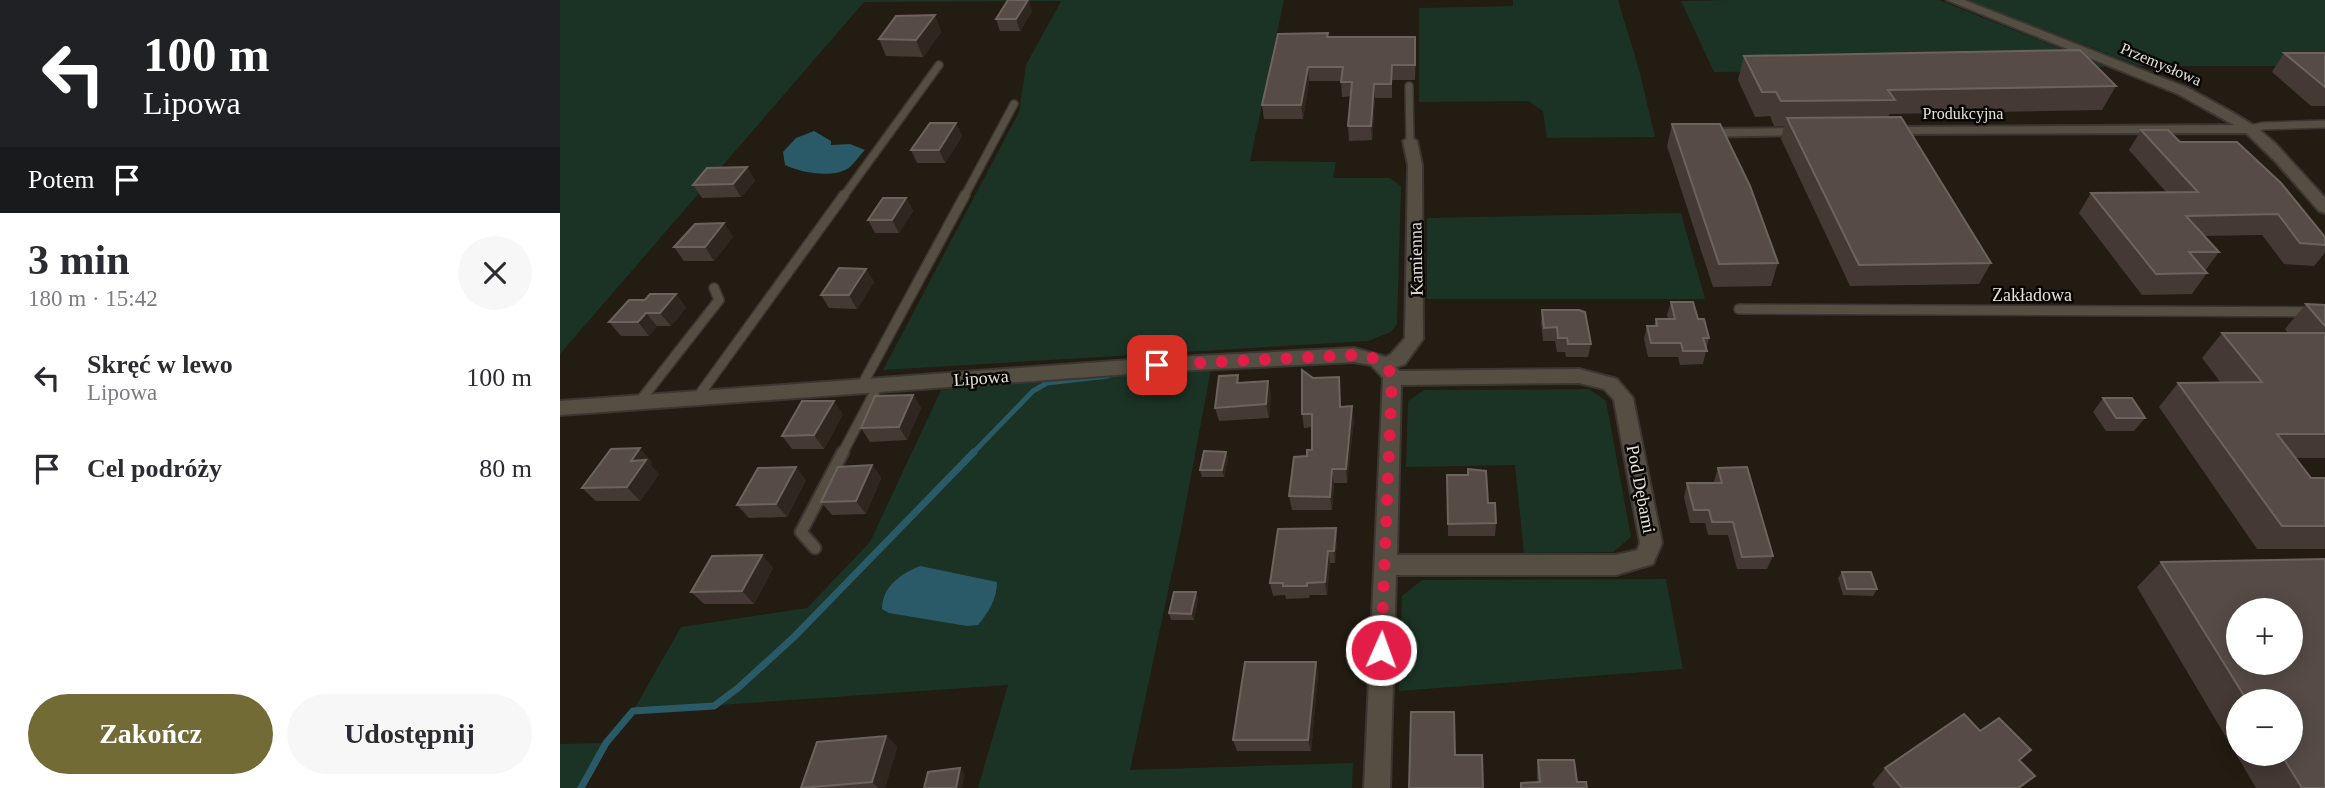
<!DOCTYPE html>
<html lang="pl">
<meta charset="utf-8">
<style>
body{margin:0;font-family:Georgia,serif;background:#f7f7f7;color:#2b2b33;height:100vh;display:flex;flex-direction:column;font-size:26px;white-space:nowrap}
*{box-sizing:border-box;margin:0}
p{font-size:23px;color:#7c7c81}
.icon{flex:none;width:38px;height:38px;fill:none;stroke:currentColor;stroke-width:2;stroke-linecap:round;stroke-linejoin:round}
.map{position:relative;flex:1;overflow:hidden}
.sheet{display:flex;flex-direction:column;background:#fff;width:560px}
.sheet>*{flex:none}
.hud{background:#202124;color:#fff;overflow:hidden}
.controls{position:absolute;left:1666px;top:598px;display:grid;gap:14px}
.controls a{display:grid;place-items:center;width:77px;height:77px;border-radius:50%;background:#fff;box-shadow:0 4px 18px #0003;font-size:35px}
.pin{position:absolute;display:grid;place-items:center;width:60px;height:60px;color:#fff;margin:-30px;border-radius:14px;box-shadow:0 4px 10px #0006}
.me{position:absolute;width:77px;margin:-38px;rotate:2deg;stroke-linejoin:round;filter:drop-shadow(0 0 5px #0008)}
.turn{display:flex;align-items:center;gap:24px;height:147px;padding:0 28px;font-size:32px}
.turn .icon{width:91px;height:91px;stroke-width:2.5}
.turn b{display:block;font-size:49px;line-height:60px}
.then{display:flex;align-items:center;height:66px;padding:0 28px;background:#0003;gap:14px;font-size:26px}
.round{display:grid;place-items:center;flex:none;width:74px;height:74px;border-radius:37px;background:#f7f7f7}
.summary{display:flex;align-items:center;justify-content:space-between;height:119px;padding:0 28px}
h1{font-size:42px;font-weight:700;line-height:52px}
.primary-button{display:flex;gap:14px;margin-top:auto;padding:14px 28px}
.primary-button a{flex:1;height:80px;border-radius:42px;background:#736b36;color:#fff;font-size:28px;font-weight:700;line-height:80px;text-align:center}
.primary-button a+a{background:#f7f7f7;color:#2b2b33}
ul{padding:0;list-style:none}
li{display:flex;align-items:center;gap:21px;height:91px;padding:0 28px}
li div{flex:1}
li b{display:block;font-size:26px}
li em{font-style:normal}
main{display:flex;flex:1;min-height:0}
.map>svg:first-child{display:block}
.green{fill:#1b3324}
.water{fill:#2a5a68}
.lines{fill:none;stroke-linecap:round;stroke-linejoin:round}
.stream-far1{stroke:#2a5a68;stroke-width:5}
.stream{stroke:#2a5a68;stroke-width:7}
.lane-far2-casing{stroke:#3b3631;stroke-width:10}
.lane-far1-casing{stroke:#3b3631;stroke-width:12}
.lane-casing{stroke:#3b3631;stroke-width:15}
.street-casing{stroke:#3b3631;stroke-width:4}
.lane-far2{stroke:#554e42;stroke-width:7}
.lane-far1{stroke:#554e42;stroke-width:9}
.lane{stroke:#554e42;stroke-width:11}
.street{fill:#554e42;fill-rule:evenodd}
.wall{fill:#453935;fill-rule:evenodd}
.shaded-wall{fill:#302620}
.building{fill:#564b47;stroke:#6d635e;stroke-width:2;fill-rule:evenodd}
.route{stroke:#e11d48;stroke-width:12;stroke-dasharray:0 21.6}
.labels{text-anchor:middle;dominant-baseline:central;stroke-width:5;stroke-linejoin:round;paint-order:stroke}
.far-street-label{font-size:16px;fill:#e6e2db;stroke:#090704}
.street-label{font-size:18px;fill:#e6e2db;stroke:#090704}
</style>
<main>
<section class="sheet">
<div class="hud">
<div class="turn"><svg class="icon" aria-label="left" viewBox="0 0 24 24"><path d="M17 20v-9H6M10 6l-5 5 5 5"/></svg><div><b>100 m</b>Lipowa</div></div>
<div class="then">Potem<svg class="icon" aria-label="arrive" viewBox="0 0 24 24"><path d="M6 21V4h12l-3 4 3 4H6"/></svg></div>
</div>
<div class="summary"><div><h1>3 min</h1><p>180 m · 15:42</p></div><a class="round"><svg class="icon" aria-label="close" viewBox="0 0 24 24"><path d="M6 6l12 12M18 6L6 18"/></svg></a></div>
<ul>
<li><svg class="icon" aria-label="left" viewBox="0 0 24 24"><path d="M17 20v-9H6M10 6l-5 5 5 5"/></svg><div><b>Skręć w lewo</b><p>Lipowa</p></div><em>100 m</em></li>
<li><svg class="icon" aria-label="arrive" viewBox="0 0 24 24"><path d="M6 21V4h12l-3 4 3 4H6"/></svg><div><b>Cel podróży</b></div><em>80 m</em></li>
</ul>
<div class="primary-button"><a>Zakończ</a><a>Udostępnij</a></div>
</section>
<div class="map">
<svg width="1765" height="788" viewBox="0 0 1765 788">
<rect width="100%" height="100%" fill="#221c12"/>
<g class="green">
<path d="M0 0H724L690 161 776 162 773 178H830L841 186 837 324 831 332 808 341 323 370 459 112 466 65 501 1 304 2 0 354Z"/>
<path d="M953 0H1058L1080 73 1095 137 987 138 983 111 968 101 859 102V8L953 6Z"/>
<path d="M1167 0H1379L1546 67 1154 72 1121 1Z"/>
<path d="M1409 0H1765V66H1579Z"/>
<path d="M1121 213 1145 299H867V218Z"/>
<path d="M651 369 620 535 570 770 793 763 792 788H418L448 685 73 711 121 627 247 608 310 542 381 390 568 372Z"/>
<path d="M1029 389 1046 401 1071 537 1053 552 964 553 955 465 846 467 848 401 864 390Z"/>
<path d="M1106 579 1123 669 839 691 842 596 862 580Z"/>
<path d="M46 743 21 788H0V744Z"/>
</g>
<g class="water">
<path d="M254 131 271 141V145L290 144 305 150C300 155 295 162 290 167 275 179 241 173 225 165L223 152 236 138Z"/>
<path d="M360 566 437 582C437 599 428 613 418 625L407 626 329 613 322 609C322 586 341 574 360 566Z"/>
</g>
<g class="lines">
<path class="stream-far1" d="M412 454 473 391 487 383 548 376"/>
<path class="stream" d="M21 788 46 743 73 711 154 706 178 688 234 637 414 452"/>
<defs>
<g id="lane-far2">
<path d="M849 86 850 141"/>
<path d="M1690 129 1703 126 1765 124"/>
<path d="M283 197 379 65"/>
<path d="M404 197 454 104"/>
</g>
<g id="lane-far1">
<path d="M1179 309 1765 312"/>
<path d="M301 387 405 195"/>
<path d="M137 398 284 195"/>
<path d="M80 401 159 300 154 288"/>
<path d="M282 454 318 386"/>
</g>
<path id="lane" d="M255 548 241 532 283 452"/>
<g id="street">
<path d="M1387 0H1404L1628 88 1670 111 1695 126 1715 143 1765 198V213L1759 211 1714 160 1686 133 1319 134 1317 131 1319 128 1324 127 1674 125 1618 94Z"/>
<path d="M1248 128 1253 129 1255 132 1253 135 1138 137 1131 133 1138 129Z"/>
<path d="M850 137 857 141 862 165 863 339 845 364 836 367 839 371 1019 369 1057 379 1073 398 1102 543 1093 564 1056 575H836L830 788H804L823 378 811 365 794 362 597 372 0 415V401L597 358 794 348 826 357 831 354 845 338 848 165 843 141ZM1019 383 1044 389 1054 400 1080 543 1077 550 1056 555H837L841 385Z"/>
</g>
</defs>
<use href="#lane-far2" class="lane-far2-casing"/>
<use href="#lane-far1" class="lane-far1-casing"/>
<use href="#lane" class="lane-casing"/>
<use href="#street" class="street-casing"/>
<use href="#lane-far2" class="lane-far2"/>
<use href="#lane-far1" class="lane-far1"/>
<use href="#lane" class="lane"/>
<use href="#street" class="street"/>
</g>
<g class="wall">
<path d="M472 11 460 31H440L436 19Z"/>
<path d="M375 15 381 32 363 57 326 56 319 39Z"/>
<path d="M768 33V37L856 51 855 80H832V98H815L812 140 789 141 788 126 791 96 782 97 781 81H749L743 119H704L702 105Z"/>
<path d="M1724 53H1765V106H1751L1712 72Z"/>
<path d="M1184 56 1556 86 1542 110 1329 114 1328 118 1431 263 1419 284 1290 286 1221 139 1224 126H1214L1210 116 1195 117 1178 80Z"/>
<path d="M396 123 402 136 385 163H357L351 150Z"/>
<path d="M1112 124 1218 263 1211 286 1153 287 1107 146Z"/>
<path d="M1581 130 1620 142 1765 237V253L1754 266 1724 264 1702 235 1644 236 1659 252 1645 271 1647 273 1632 294 1582 295 1519 213 1531 193 1606 192 1569 150Z"/>
<path d="M187 167 195 181 181 197 142 198 133 185Z"/>
<path d="M346 198 353 211 339 233H315L308 220Z"/>
<path d="M164 223 173 237 154 261H124L114 247Z"/>
<path d="M306 269 314 282 297 309 269 308 261 295Z"/>
<path d="M116 294 126 308 111 326H97L89 336H61L49 322 85 300Z"/>
<path d="M1111 302 1138 319 1149 338 1143 364 1120 365 1118 357H1088L1084 339 1087 326H1094L1096 319H1108L1107 315Z"/>
<path d="M1746 304 1765 305V458H1735L1751 478H1765V549H1697L1599 407 1618 383H1661L1642 358 1662 333H1728L1725 329Z"/>
<path d="M982 310 1031 344 1028 357H1006L1005 352H997L995 341H983L981 323Z"/>
<path d="M678 375 679 383 708 381 711 395 709 418 659 421 655 408Z"/>
<path d="M779 377 781 407 794 419 787 483H774L772 510H732L729 496 747 456 752 450V427L744 428 742 414 753 378Z"/>
<path d="M353 395 361 408 347 440 310 442 301 428Z"/>
<path d="M1543 398 1585 418 1574 431H1546L1533 412Z"/>
<path d="M283 414 264 449H232L222 436Z"/>
<path d="M666 452 668 458 664 477H642L640 470Z"/>
<path d="M92 462 90 465 99 474 80 501H36L22 488Z"/>
<path d="M312 465 321 478 306 514 272 515 261 502Z"/>
<path d="M1158 468 1213 556 1207 569H1177L1168 535H1148L1145 523H1130L1124 497 1127 483H1155L1154 481Z"/>
<path d="M887 475H907L928 503 936 523 935 536H888Z"/>
<path d="M246 480 227 517 189 518 177 505Z"/>
<path d="M776 528 777 541 775 563H770L767 595H750L749 598 726 599 725 595 713 596 710 583Z"/>
<path d="M202 555 213 568 194 604H144L131 592Z"/>
<path d="M1765 559V788H1696L1577 587 1601 562ZM1678 611H1731V663H1678ZM1678 702H1731V754H1678Z"/>
<path d="M1282 572 1317 589 1313 596 1283 595 1278 578Z"/>
<path d="M636 592 638 599 634 620H611L609 613Z"/>
<path d="M756 662 758 674 751 751H677L673 740Z"/>
<path d="M1420 731 1471 750 1460 761 1475 776 1461 788H1315L1312 784 1325 768Z"/>
<path d="M326 736 337 747 325 788H241Z"/>
<path d="M978 760 1017 782 1027 788H960L961 783 977 782V771Z"/>
</g>
<g class="shaded-wall">
<path d="M468 0H469L472 11 460 31 456 19Z"/>
<path d="M375 15 381 32 363 57 356 40Z"/>
<path d="M748 67 749 81 743 119 741 105Z"/>
<path d="M814 84 815 98 812 140 811 126Z"/>
<path d="M396 123 402 136 385 163 379 150Z"/>
<path d="M187 167 195 181 181 197 173 184Z"/>
<path d="M346 198 353 211 339 233 332 220Z"/>
<path d="M164 223 173 237 154 261 145 247Z"/>
<path d="M306 269 314 282 297 309 289 295Z"/>
<path d="M116 294 126 308 111 326 100 313Z"/>
<path d="M86 313 97 326 89 336 78 322Z"/>
<path d="M708 381 711 395 709 418 706 404Z"/>
<path d="M353 395 361 408 347 440 339 427Z"/>
<path d="M274 401 283 414 264 449 254 435Z"/>
<path d="M792 406 794 419 787 483 786 469Z"/>
<path d="M80 448 92 462 90 465 99 474 80 501 67 487 71 461Z"/>
<path d="M666 452 668 458 664 477 662 470Z"/>
<path d="M312 465 321 478 306 514 296 501Z"/>
<path d="M236 467 246 480 227 517 216 504Z"/>
<path d="M772 469 774 483 772 510 770 497Z"/>
<path d="M776 528 777 541 775 563 774 551Z"/>
<path d="M768 551 770 563 767 595 765 582Z"/>
<path d="M202 555 213 568 194 604 182 591Z"/>
<path d="M636 592 638 599 634 620 631 614Z"/>
<path d="M756 662 758 674 751 751 748 740Z"/>
<path d="M326 736 337 747 325 788H318L312 782Z"/>
<path d="M400 768 405 774 402 788H396Z"/>
</g>
<g class="building">
<path d="M448 0H468L456 19H436Z"/>
<path d="M375 15 356 40 319 39 336 16Z"/>
<path d="M768 33 767 37H855V65H832L831 84H814L811 126H788L792 82H781L783 67H748L741 105H702L718 34Z"/>
<path d="M1520 50 1556 86 1328 90 1335 100 1221 101 1216 92H1202L1184 56Z"/>
<path d="M1724 53H1765V87Z"/>
<path d="M1341 117 1431 263 1299 265 1227 118Z"/>
<path d="M370 123H396L379 150H351Z"/>
<path d="M1112 124H1160L1190 186 1218 263 1159 264Z"/>
<path d="M1581 130H1608L1620 142H1677L1721 183 1765 237V245L1740 243 1718 214 1626 216 1659 252H1629L1647 273 1596 274 1531 193 1638 192Z"/>
<path d="M187 167 173 184 133 185 147 168Z"/>
<path d="M323 198H346L332 220H308Z"/>
<path d="M164 223 145 247H114L135 224Z"/>
<path d="M279 268 306 269 289 295H261Z"/>
<path d="M90 294H116L100 313H86L78 322H49L69 300H85Z"/>
<path d="M1111 302H1133L1138 319H1144L1149 338H1143L1147 351H1123L1121 343H1091L1087 326H1097L1096 319H1115Z"/>
<path d="M1746 304 1765 305V326Z"/>
<path d="M982 310H1019L1025 312 1031 344H1008L1007 338H998L997 327 984 328Z"/>
<path d="M1662 333H1765V434H1717L1751 478H1765V526H1722L1618 383 1702 382Z"/>
<path d="M742 370 753 378 779 377 780 407 792 406 786 469H772L770 497 729 496 734 457 747 456V450H752V414H742Z"/>
<path d="M678 375 677 383 708 381 706 404 655 408 659 376Z"/>
<path d="M353 395 339 427 301 428 315 396Z"/>
<path d="M1543 398H1572L1585 418H1556Z"/>
<path d="M242 401H274L254 435 222 436Z"/>
<path d="M80 448 71 461 86 460 67 487 22 488 51 449Z"/>
<path d="M644 451 666 452 662 470H640Z"/>
<path d="M312 465 296 501 261 502 278 467Z"/>
<path d="M236 467 216 504 177 505 198 468Z"/>
<path d="M1187 467 1213 556 1182 557 1173 522H1152L1149 510H1134L1127 483H1162L1158 468Z"/>
<path d="M908 469 926 471 928 503H935L936 523 888 524 887 475H908Z"/>
<path d="M776 528 774 551H768L765 582 747 583V586H723V583H710L718 529Z"/>
<path d="M202 555 182 591 131 592 152 556Z"/>
<path d="M1765 559V788H1742L1721 754H1731V702H1688L1601 562ZM1678 611H1731V663H1678Z"/>
<path d="M1282 572H1311L1317 589H1287Z"/>
<path d="M614 592H636L631 614 609 613Z"/>
<path d="M685 662H756L748 740H673Z"/>
<path d="M851 712H894L895 755H922L923 788H849Z"/>
<path d="M1404 714 1420 731 1439 718 1471 750 1459 760 1475 776 1458 788H1342L1325 768Z"/>
<path d="M326 736 312 782 241 788 257 742Z"/>
<path d="M978 760H1014L1017 782H1026L1027 788H961V783L980 782Z"/>
<path d="M400 768 396 788H364L368 772Z"/>
</g>
<g class="lines">
<path class="route" d="M597 365 794 355C811 356 827 360 832 378L821 650"/>
</g>
<g class="labels">
<g class="far-street-label">
<text transform="translate(1601 64) rotate(23)">Przemysłowa</text>
<text x="1403" y="113">Produkcyjna</text>
</g>
<g class="street-label">
<text transform="translate(856 259) rotate(-91)">Kamienna</text>
<text x="1472" y="295">Zakładowa</text>
<text transform="translate(421 378) rotate(-4)">Lipowa</text>
<text transform="translate(1081 489) rotate(79)">Pod Dębami</text>
</g>
</g>
</svg>
<div class="controls">
<a>+</a>
<a>−</a>
</div>
<div class="pin" style="left:597px;top:365px;background:#d93025"><svg class="icon" aria-label="arrive" viewBox="0 0 24 24"><path d="M6 21V4h12l-3 4 3 4H6"/></svg></div>
<svg class="me" style="left:821px;top:650px" viewBox="-20 -20 40 40"><circle r="17" fill="#e11d48" stroke="#fff" stroke-width="3"/><path d="M0-11L8 9 0 5-8 9z" fill="#fff"/></svg>
</div>
</main>
